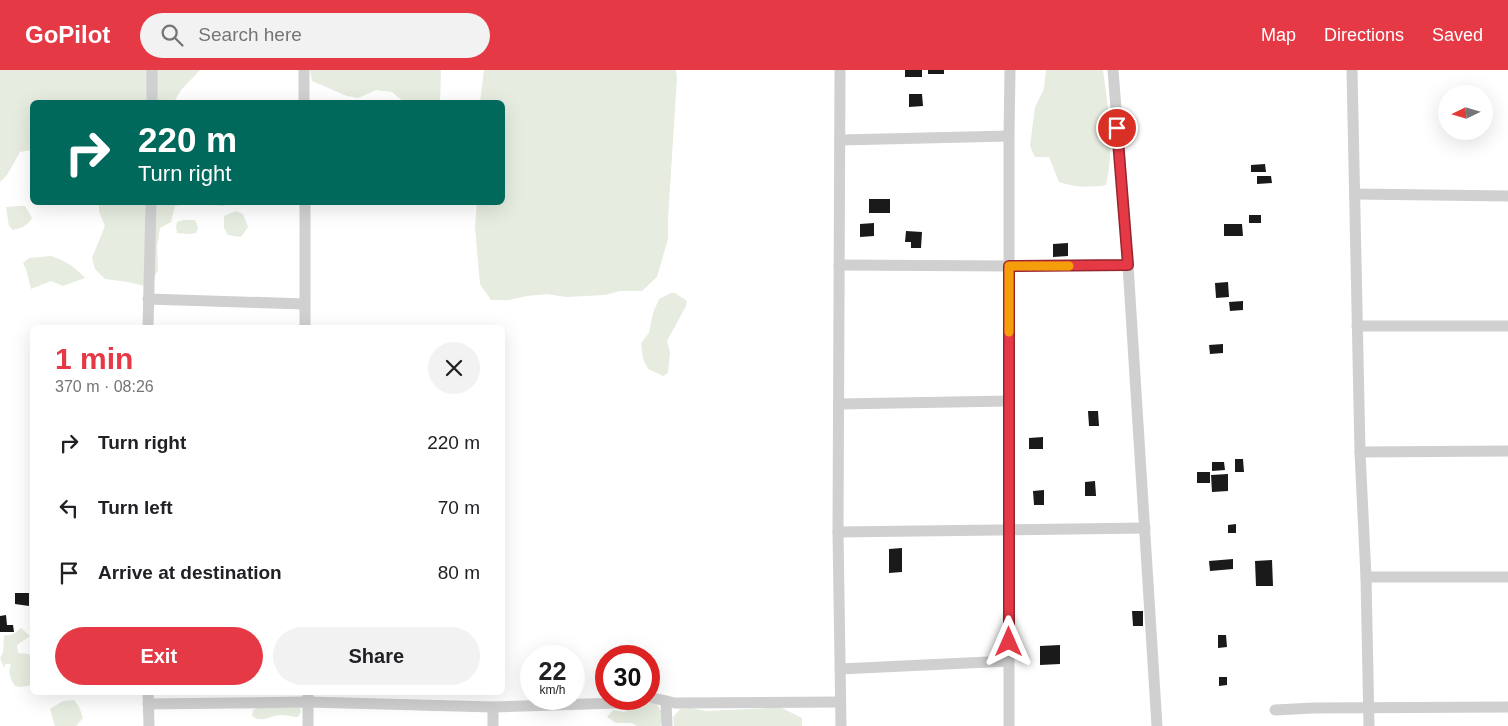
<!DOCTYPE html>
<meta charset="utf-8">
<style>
body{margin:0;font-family:Arial,sans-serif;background:#f2f2f2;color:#202124;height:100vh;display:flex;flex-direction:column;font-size:19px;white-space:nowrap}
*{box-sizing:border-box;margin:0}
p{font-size:16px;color:#757577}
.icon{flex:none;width:28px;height:28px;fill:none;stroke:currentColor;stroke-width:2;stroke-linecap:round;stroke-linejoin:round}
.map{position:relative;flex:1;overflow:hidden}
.drawer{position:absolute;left:30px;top:255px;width:475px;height:370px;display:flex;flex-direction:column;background:#fff;border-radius:8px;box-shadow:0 5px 20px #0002}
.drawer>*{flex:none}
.banner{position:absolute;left:30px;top:30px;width:475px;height:105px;border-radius:8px;box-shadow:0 5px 20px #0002;background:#00695c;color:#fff;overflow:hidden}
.needle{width:32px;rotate:265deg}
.controls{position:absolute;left:1438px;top:15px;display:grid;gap:10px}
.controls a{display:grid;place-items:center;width:55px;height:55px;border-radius:50%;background:#fff;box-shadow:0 5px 20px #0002;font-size:25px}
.speed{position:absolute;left:520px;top:575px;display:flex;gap:10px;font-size:25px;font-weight:700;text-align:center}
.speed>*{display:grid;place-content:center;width:65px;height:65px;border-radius:50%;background:#fff;box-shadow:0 5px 20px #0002;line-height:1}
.speed small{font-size:12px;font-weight:400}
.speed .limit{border:8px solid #d22;background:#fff;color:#111}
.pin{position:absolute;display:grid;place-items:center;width:42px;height:42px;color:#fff;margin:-21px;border:2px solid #fff;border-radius:50%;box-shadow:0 1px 5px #0007}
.me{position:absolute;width:55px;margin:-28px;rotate:0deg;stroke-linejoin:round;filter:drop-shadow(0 0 4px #0008)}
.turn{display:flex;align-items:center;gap:18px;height:105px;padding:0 25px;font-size:22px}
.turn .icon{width:65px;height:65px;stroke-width:2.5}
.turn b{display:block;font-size:35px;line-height:42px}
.round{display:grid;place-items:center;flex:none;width:52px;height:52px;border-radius:26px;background:#f2f2f2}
.head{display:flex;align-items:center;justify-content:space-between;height:85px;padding:0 25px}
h1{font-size:30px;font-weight:700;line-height:38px;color:#e63946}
.button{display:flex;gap:10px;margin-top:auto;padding:10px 25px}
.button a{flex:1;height:58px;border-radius:30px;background:#e63946;color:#fff;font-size:20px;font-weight:700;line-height:58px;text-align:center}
.button a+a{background:#f2f2f2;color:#202124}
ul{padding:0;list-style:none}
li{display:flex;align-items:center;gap:15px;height:65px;padding:0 25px}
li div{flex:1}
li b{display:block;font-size:19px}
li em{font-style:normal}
header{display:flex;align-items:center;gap:30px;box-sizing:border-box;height:70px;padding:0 25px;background:#e63946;color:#fff}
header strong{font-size:24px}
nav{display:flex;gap:28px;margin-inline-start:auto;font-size:18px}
.search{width:350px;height:45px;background:#f2f2f2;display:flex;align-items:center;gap:12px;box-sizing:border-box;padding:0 18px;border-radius:28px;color:#757577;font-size:19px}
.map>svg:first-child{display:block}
.green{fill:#e6ecdf}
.building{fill:#1a1a1a}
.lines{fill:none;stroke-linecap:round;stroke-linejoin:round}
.minor{stroke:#d0d0d0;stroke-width:11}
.route-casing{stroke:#96252e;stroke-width:12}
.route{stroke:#e63946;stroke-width:9}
.slow{stroke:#f59e0b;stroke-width:9}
</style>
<header>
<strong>GoPilot</strong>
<div class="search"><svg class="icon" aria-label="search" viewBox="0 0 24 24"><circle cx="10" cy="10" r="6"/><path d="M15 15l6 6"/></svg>Search here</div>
<nav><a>Map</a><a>Directions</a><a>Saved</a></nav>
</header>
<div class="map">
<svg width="1508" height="656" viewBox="0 0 1508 656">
<rect width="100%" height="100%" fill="#fff"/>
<g class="green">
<path d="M0 0H200L181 20 174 32H32V80L20 82 7 105 0 112Z"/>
<path d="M310 0H441L440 32H404L392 22 376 20 358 28 347 26 312 11Z"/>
<path d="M484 0H676L677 8 668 148V169L657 207 642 221H620L605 225 566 227 547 224 527 226 509 230H491L480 214 475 157 477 133 502 132V32H480Z"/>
<path d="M1046 0H1103C1108 38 1115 77 1106 115 1089 118 1074 117 1059 112L1049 87H1035L1030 76 1035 37 1044 19Z"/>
<path d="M99 133H232L223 136 193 133 175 136 171 152 160 158 157 176 158 200 149 217 128 212 105 209 95 199 92 188 105 156 99 141Z"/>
<path d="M17 136H25L32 148C27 156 22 158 13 160L9 156 6 137Z"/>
<path d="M236 141 243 144 248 157 241 167 228 165 224 158V146Z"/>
<path d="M183 150H195L198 157 196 163 189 164 177 163 176 157 177 152Z"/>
<path d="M51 186C65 190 76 198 85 208L63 216 51 211 31 219 26 199 23 193 29 188Z"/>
<path d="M671 223H675L687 231 686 236 667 271 670 282 668 303 663 306 648 299 643 289 641 273 649 263 653 243 659 229Z"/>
<path d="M21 558 30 566 17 575 18 583 29 584 32 588V615L21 617 15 616C10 609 8 602 11 594H5L4 598 0 588 3 583 4 565C13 566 14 563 21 558Z"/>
<path d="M74 630 79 637 83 648 76 656H55L50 639 63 631Z"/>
<path d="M641 633H656L665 647 660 656H637L632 653H616L607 647 613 640 624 642Z"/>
<path d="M258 637 300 638 301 642 298 647C293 647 287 645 281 645 270 645 262 654 252 646L253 640Z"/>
<path d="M691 638 706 641 768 638H782L802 648V656H674L673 647 680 639Z"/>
</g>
<g class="building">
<rect x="905" y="0" width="17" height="7"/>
<rect x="928" y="0" width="16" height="4"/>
<path d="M909 24H922L923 36 909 37Z"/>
<path d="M1265 94 1266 102H1251V95Z"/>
<path d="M1257 106H1271L1272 113 1257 114Z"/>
<rect x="869" y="129" width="21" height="14"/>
<rect x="1249" y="145" width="12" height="8"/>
<path d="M874 153V166L860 167V154Z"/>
<path d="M1224 154H1242L1243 166H1224Z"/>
<path d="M906 161 922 162 921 178H911V172H905Z"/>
<path d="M1068 173V186L1053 187V174Z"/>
<path d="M1228 212 1229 227 1216 228 1215 213Z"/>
<path d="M1243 231V240L1230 241 1229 232Z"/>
<path d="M1223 274V283L1210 284 1209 275Z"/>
<path d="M1088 341H1098L1099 356H1089Z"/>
<path d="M1043 367V379H1029V368Z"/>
<path d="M1235 389H1243L1244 402H1235Z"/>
<path d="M1212 392H1224L1225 400 1212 401Z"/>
<rect x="1197" y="402" width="13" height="11"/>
<path d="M1228 404V421L1212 422 1211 405Z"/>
<path d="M1095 411 1096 426H1085V412Z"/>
<path d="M1044 420V435H1034L1033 421Z"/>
<path d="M1236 454V463H1228V455Z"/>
<path d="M902 478V502L889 503V479Z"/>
<path d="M1233 489V499L1210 501 1209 491Z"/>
<path d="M1272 490 1273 516H1256L1255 491Z"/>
<path d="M15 523H29V536L15 534Z"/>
<path d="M1132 541H1143V556H1133Z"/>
<path d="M6 545 7 555H13L14 562H0V546Z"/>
<path d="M1218 565H1226L1227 577 1218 578Z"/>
<path d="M1060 575V594L1040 595V576Z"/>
<path d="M1219 607H1227V615L1219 616Z"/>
</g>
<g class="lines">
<g class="minor">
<path d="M304 0V32"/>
<path d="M840 0 838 462 841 656"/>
<path d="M1113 0 1128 195 1157 656"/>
<path d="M1352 0 1360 382 1366 507 1369 656"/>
<path d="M152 32V0"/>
<path d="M840 70 1009 66"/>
<path d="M1355 124 1508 126"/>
<path d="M305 132V258"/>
<path d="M839 195 1009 196 1128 195"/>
<path d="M148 229 305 234"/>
<path d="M1357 256H1508"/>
<path d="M148 258 151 132"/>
<path d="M839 334 1009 331"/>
<path d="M1360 382 1508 381"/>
<path d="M838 462 1145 458"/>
<path d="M1366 507H1508"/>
<path d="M840 599 1009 591"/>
<path d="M148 622 149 656"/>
<path d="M308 622V656"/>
<path d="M649 627 675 633 840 632"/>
<path d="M666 631 667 656"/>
<path d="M148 634 308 632 493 637 618 633 631 629"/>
<path d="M1275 640 1313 638 1508 637"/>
<path d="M493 656V637"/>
<path d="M1009 656V66L1010 0"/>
</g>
</g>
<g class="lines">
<defs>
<path id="route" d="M1009 572V196L1128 195 1117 58"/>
</defs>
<use href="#route" class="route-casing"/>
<use href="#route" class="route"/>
<path class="slow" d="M1009 262V196H1069"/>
</g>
</svg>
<div class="controls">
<a><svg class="needle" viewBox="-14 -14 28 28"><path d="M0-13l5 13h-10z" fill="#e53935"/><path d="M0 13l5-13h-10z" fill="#757577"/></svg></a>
</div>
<div class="speed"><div>22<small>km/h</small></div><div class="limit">30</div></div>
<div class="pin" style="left:1117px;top:58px;background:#d93025"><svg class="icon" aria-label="arrive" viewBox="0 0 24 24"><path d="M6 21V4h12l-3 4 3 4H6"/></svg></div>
<svg class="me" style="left:1009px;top:572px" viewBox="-20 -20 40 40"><path d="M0-17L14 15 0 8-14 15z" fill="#e63946" stroke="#fff" stroke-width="4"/></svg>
<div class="banner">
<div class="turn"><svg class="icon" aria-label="right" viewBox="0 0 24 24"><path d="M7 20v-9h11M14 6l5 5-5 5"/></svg><div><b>220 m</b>Turn right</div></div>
</div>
<section class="drawer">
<div class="head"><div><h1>1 min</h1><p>370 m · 08:26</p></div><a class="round"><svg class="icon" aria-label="close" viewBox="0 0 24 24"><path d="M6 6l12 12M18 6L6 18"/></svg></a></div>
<ul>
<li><svg class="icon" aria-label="right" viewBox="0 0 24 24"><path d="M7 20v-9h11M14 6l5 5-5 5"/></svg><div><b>Turn right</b></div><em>220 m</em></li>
<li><svg class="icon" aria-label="left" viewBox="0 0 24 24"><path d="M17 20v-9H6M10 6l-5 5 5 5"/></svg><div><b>Turn left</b></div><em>70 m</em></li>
<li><svg class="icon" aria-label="arrive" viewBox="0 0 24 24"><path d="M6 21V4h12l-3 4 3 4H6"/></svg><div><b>Arrive at destination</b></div><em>80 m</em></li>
</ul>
<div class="button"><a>Exit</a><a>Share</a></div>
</section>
</div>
